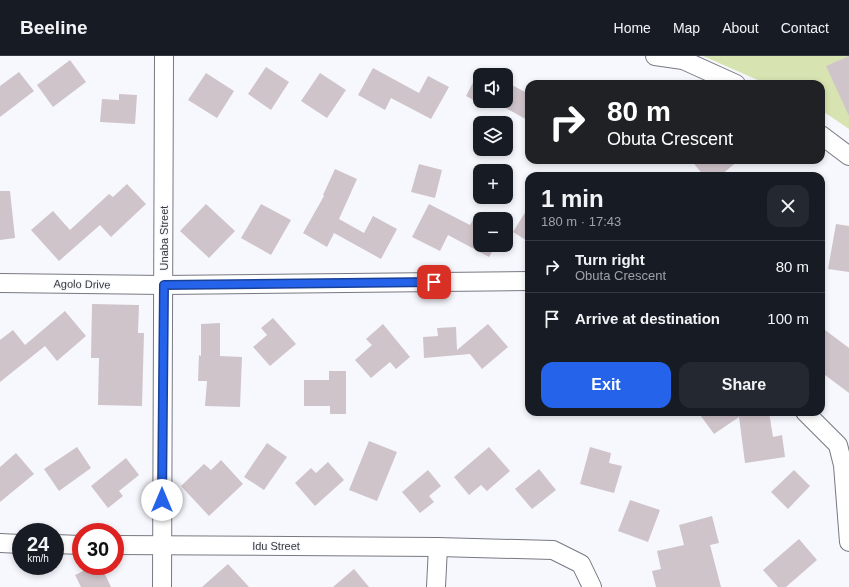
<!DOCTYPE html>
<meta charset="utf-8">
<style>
body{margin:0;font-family:Helvetica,sans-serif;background:#242831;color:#f1f3f6;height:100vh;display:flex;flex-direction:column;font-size:15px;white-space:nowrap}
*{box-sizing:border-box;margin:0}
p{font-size:13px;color:#9ea1a6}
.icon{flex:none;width:22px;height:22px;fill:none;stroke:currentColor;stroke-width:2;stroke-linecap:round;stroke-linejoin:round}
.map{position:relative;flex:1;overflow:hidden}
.panel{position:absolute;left:525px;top:116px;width:300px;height:244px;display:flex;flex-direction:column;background:#171b24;border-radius:12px;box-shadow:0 2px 6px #0003}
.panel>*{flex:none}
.banner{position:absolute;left:525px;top:24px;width:300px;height:84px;border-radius:12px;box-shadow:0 2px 6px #0003;background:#202124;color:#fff;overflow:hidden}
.buttons{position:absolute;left:473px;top:12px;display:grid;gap:8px}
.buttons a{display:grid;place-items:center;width:40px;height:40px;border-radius:8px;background:#171b24;box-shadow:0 2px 6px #0003;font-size:20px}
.speed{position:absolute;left:12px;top:467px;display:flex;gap:8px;font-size:20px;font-weight:700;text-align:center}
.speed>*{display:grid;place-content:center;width:52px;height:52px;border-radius:50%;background:#171b24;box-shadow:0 2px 6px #0003;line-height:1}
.speed small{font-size:10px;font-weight:400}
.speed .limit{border:6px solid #d22;background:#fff;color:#111}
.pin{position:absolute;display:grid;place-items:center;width:34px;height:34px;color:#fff;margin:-17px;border-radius:8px;box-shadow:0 2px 6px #0006}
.me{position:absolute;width:44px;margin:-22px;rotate:0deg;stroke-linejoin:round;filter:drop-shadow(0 0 3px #0008)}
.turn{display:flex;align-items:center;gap:14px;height:84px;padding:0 16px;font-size:18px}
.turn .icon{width:52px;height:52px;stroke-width:2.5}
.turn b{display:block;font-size:28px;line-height:34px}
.round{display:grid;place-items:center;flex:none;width:42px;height:42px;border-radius:12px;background:#242831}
.headline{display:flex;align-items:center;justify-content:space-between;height:68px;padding:0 16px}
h1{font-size:24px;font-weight:800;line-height:30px}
.action{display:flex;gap:8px;margin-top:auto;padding:8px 16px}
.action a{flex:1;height:46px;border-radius:12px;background:#2563eb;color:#fff;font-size:16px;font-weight:800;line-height:46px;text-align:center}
.action a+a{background:#242831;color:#f1f3f6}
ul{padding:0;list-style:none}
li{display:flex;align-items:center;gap:12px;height:52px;padding:0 16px;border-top:1px solid #363941}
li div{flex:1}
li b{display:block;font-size:15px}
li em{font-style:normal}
header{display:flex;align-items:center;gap:24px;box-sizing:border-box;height:56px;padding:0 20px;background:#171b24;border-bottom:1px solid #363941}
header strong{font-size:19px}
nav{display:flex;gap:22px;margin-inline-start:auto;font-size:14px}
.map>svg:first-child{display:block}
.green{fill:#d7e4b1}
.building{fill:#cfc4ca}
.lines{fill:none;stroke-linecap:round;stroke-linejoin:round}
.minor-casing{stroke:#787882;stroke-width:20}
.minor{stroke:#fff;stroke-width:18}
.route-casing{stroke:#184099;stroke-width:10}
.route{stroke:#2563eb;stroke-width:7}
.labels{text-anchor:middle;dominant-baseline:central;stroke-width:3;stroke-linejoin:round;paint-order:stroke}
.street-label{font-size:11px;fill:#36373b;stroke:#f7f8fe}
</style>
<header>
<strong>Beeline</strong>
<nav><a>Home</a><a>Map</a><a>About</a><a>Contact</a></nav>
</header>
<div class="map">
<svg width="849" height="531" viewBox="0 0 849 531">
<rect width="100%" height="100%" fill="#f7f8fe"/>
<path class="green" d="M703 0H849V73L821 54V28H767Z"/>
<g class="building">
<path d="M849 0V60L826 10Z"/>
<path d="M70 4 86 26 53 51 37 29Z"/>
<path d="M266 11 289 26 271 54 248 38Z"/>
<path d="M373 12 419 37 428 20 449 31 431 63 391 42 385 54 358 39Z"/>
<path d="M480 13 493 19H480V45H490L487 51 466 40Z"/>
<path d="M19 16 34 35 0 61V30Z"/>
<path d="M206 17 234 35 217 62 188 44Z"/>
<path d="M320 17 346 34 327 62 301 45Z"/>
<path d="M506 26 529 38V65L493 45H506Z"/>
<path d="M119 38 137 39 135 68 100 66 102 43 119 44Z"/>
<path d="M691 104H739L720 120H704Z"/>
<path d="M419 108 442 114 435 142 411 136Z"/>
<path d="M335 113 357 123 339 163 364 177 373 160 397 173 381 203 334 177 327 191 303 177 324 140 323 139Z"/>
<path d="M127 128 146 148 111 181 100 169 59 205 31 174 53 155 70 174 109 138 113 141Z"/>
<path d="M0 135H10L15 182 0 184Z"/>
<path d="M206 148 235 175 209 202 180 175Z"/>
<path d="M261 148 291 164 271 199 241 182Z"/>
<path d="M429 148 470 169 476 159 483 163H480V189H496L489 201 448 179 440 195 412 181Z"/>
<path d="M529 150V186L513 176Z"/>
<path d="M836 168 849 170V216L828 213Z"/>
<path d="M92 248 139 249 138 277H144L142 350 98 349 99 302H91Z"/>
<path d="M65 255 86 280 57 305 45 290 0 326V284L13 274 25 289Z"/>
<path d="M273 262 296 288 270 310 253 291 267 279 261 272Z"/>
<path d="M220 267V300L242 301 240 351 205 350 207 325H198L199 299 201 300V268Z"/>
<path d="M383 268 410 301 396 313 390 306 371 322 355 304 372 289 366 283Z"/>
<path d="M488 268 508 291 482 313 470 298 424 302 423 281 438 280 437 272 456 271 457 294Z"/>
<path d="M821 271 849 292V337L821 316Z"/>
<path d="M329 315H346V358H330V350H304V324H329Z"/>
<path d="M698 356H769L773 381 782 379 785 401 745 407 739 361 714 378Z"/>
<path d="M369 385 397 396 377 445 349 434Z"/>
<path d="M267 387 287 401 264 434 244 421Z"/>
<path d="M77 391 91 412 59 435 44 413Z"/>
<path d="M489 391 510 415 487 435 481 429 469 439 454 421Z"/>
<path d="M590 391 611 397 609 407 622 410 614 437 580 428Z"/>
<path d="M16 397 34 418 0 446V411Z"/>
<path d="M126 402 139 419 119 435 123 440 108 452 91 430Z"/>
<path d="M221 404 243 428 209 460 181 430 204 408 211 414Z"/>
<path d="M328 406 344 424 315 450 295 427 311 412 316 417Z"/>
<path d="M539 413 556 434 532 453 515 433Z"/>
<path d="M428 414 441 430 429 440 434 446 420 457 402 436Z"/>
<path d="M794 414 810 430 788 453 771 436Z"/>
<path d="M630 444 660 454 648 486 618 475Z"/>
<path d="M712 460 719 487 710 489 721 531H656L652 515 661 513 657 495 684 489 679 469Z"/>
<path d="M799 483 817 504 786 531H778L763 514Z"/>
<path d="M228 508 249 531H202Z"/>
<path d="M94 510H101L111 531H81L75 519Z"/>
<path d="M354 513 369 531H333Z"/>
</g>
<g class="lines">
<defs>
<g id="minor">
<path d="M655 0 683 4 736 28"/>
<path d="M821 79 849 100"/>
<path d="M0 227 164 229 529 225"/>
<path d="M805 356 838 389 843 409 849 486"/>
<path d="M0 487 21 488"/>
<path d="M55 488 81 489"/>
<path d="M115 489 438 491 553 494 581 508 592 531"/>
<path d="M162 531 164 0"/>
<path d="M436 531 438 491"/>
</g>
</defs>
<use href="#minor" class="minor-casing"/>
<use href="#minor" class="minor"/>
</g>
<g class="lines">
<defs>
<path id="route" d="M162 444 164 229 434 226"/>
</defs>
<use href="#route" class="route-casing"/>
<use href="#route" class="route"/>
</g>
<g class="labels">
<g class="street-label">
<text transform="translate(164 182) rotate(-90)">Unaba Street</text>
<text transform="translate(82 228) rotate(1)">Agolo Drive</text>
<text x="276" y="490">Idu Street</text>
</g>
</g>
</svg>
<div class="buttons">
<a><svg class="icon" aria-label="sound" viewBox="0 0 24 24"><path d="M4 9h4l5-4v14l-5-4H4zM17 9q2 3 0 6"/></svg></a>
<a><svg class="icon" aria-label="layers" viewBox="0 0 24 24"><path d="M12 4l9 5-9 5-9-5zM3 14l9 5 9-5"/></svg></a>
<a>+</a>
<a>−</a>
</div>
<div class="speed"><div>24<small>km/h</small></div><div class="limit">30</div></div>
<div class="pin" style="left:434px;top:226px;background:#d93025"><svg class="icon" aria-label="arrive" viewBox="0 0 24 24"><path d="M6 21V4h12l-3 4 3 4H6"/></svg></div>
<svg class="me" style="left:162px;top:444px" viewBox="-20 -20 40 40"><circle r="19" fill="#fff"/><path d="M0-13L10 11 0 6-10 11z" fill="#2563eb"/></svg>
<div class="banner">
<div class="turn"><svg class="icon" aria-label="right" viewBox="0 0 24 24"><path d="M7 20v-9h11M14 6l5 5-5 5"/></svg><div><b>80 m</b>Obuta Crescent</div></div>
</div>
<section class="panel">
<div class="headline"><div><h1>1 min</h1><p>180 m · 17:43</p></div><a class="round"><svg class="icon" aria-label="close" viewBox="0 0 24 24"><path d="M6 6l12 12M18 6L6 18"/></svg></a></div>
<ul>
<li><svg class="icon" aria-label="right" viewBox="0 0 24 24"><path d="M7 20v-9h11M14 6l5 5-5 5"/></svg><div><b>Turn right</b><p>Obuta Crescent</p></div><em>80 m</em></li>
<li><svg class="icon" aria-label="arrive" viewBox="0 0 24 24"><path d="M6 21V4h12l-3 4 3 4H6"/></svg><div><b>Arrive at destination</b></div><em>100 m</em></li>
</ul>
<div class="action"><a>Exit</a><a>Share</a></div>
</section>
</div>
